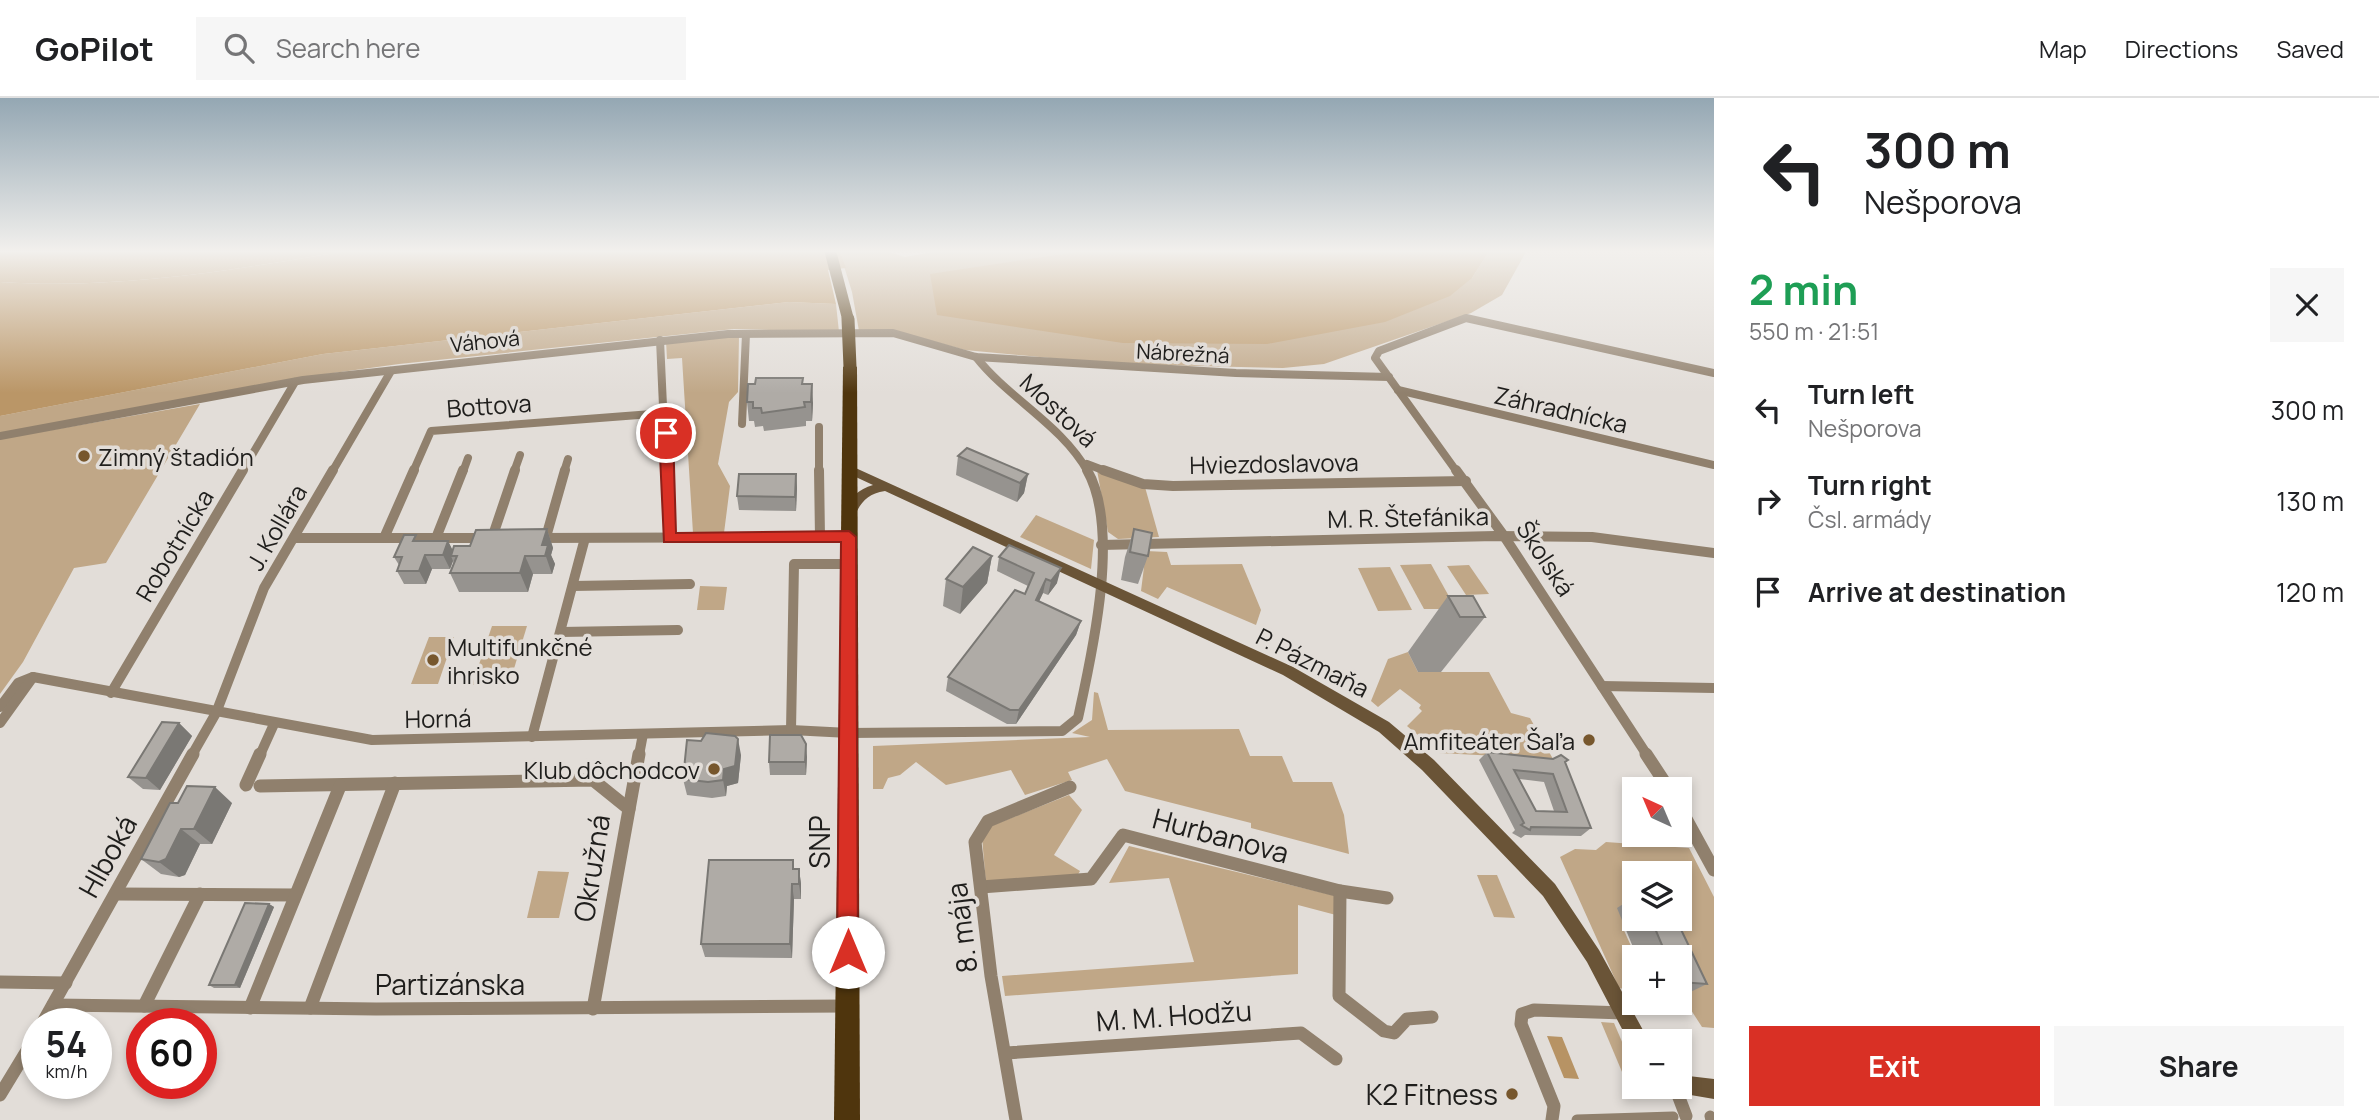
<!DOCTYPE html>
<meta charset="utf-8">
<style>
body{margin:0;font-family:Manrope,sans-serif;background:#f6f6f6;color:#202124;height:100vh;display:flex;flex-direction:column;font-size:26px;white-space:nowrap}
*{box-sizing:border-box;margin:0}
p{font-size:23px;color:#757577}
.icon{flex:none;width:38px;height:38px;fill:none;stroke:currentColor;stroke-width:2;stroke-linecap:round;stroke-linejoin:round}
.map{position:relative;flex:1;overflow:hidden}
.drawer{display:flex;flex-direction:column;background:#fff;width:665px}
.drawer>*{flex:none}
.guide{background:#fff;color:#202124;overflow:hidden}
.needle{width:46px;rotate:316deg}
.fabs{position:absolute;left:1622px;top:679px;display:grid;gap:14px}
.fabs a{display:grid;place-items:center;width:70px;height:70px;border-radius:0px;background:#fff;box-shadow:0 4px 10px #0003;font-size:35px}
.speed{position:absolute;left:21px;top:910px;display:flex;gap:14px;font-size:35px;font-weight:700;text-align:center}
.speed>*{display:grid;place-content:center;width:91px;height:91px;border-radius:50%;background:#fff;box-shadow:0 4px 10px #0003;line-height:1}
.speed small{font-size:18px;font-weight:400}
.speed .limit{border:10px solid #d22;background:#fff;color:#111}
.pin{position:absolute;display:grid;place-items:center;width:60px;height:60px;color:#fff;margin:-30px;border:4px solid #fff;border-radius:50%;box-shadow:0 2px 7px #0007}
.me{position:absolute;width:77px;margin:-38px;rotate:0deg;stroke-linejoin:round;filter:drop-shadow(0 0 5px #0008)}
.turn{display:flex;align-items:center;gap:24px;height:147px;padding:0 35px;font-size:32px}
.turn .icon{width:91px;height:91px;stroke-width:2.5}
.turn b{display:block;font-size:49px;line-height:60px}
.round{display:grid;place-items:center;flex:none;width:74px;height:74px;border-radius:0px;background:#f6f6f6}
.summary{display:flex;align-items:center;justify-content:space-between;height:119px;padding:0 35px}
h1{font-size:42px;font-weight:700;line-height:52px;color:#1e9e55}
.button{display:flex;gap:14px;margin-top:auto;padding:14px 35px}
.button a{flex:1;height:80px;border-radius:0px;background:#d93025;color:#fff;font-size:28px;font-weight:700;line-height:80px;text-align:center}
.button a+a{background:#f6f6f6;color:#202124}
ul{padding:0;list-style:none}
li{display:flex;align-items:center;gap:21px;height:91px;padding:0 35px}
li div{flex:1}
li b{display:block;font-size:26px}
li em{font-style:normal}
header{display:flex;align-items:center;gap:42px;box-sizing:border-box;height:98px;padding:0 35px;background:#fff;border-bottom:2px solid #e0e0e0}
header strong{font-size:33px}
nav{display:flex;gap:38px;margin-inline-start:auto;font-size:24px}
.search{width:490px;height:63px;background:#f6f6f6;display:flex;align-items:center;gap:18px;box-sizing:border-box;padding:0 24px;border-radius:0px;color:#757577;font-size:26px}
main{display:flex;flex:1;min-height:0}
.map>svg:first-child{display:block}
.green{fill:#c0a787}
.forest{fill:#ba9667}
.water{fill:#b79364}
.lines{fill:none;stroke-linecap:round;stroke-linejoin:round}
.pedestrian{stroke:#90806d;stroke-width:11}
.minor-far2{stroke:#90806d;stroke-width:8}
.minor-far1{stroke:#90806d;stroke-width:10}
.minor{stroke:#90806d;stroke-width:13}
.secondary{fill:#6a5437;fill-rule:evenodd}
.primary{fill:#4f350d;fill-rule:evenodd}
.primary-bridge{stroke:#4f350d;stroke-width:13}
.wall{fill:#96938f;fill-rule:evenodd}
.shaded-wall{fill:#7a7874}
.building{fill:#afaba6;stroke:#7a7874;stroke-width:2;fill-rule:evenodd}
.route{fill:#d93025;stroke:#8d1f18;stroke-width:2}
.poi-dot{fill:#77572d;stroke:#e2ddd8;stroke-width:2.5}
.labels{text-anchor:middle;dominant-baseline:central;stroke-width:7;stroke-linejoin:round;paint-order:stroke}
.far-street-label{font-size:21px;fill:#1f1e1c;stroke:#e2ddd8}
.street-label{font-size:24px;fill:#1f1e1c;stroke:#e2ddd8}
.poi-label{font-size:24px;fill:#1f1e1c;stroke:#e2ddd8;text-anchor:start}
.near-street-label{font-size:28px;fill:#1f1e1c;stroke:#e2ddd8}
.near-poi-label{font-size:28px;fill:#1f1e1c;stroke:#e2ddd8;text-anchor:end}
</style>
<header>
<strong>GoPilot</strong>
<div class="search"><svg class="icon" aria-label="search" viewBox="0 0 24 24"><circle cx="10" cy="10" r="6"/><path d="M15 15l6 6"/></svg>Search here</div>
<nav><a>Map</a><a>Directions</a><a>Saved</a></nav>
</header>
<main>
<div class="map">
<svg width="1714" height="1022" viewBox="0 0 1714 1022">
<rect width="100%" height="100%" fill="#e2ddd8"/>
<g class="green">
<path d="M839 152H882L905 159 945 152H1142L1472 180 1490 152H1527L1502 197 1471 215 1324 266 1283 270 1114 266 965 252 892 232 859 233 852 194Z"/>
<path d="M789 204 836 206 839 234 734 231 399 266 297 280 0 336V318L323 256Z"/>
<path d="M739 238 738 294 729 304 718 366 730 388 724 435H693L682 260 667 261 666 243Z"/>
<path d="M200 306 106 465 74 470 23 564 0 596V341Z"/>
<path d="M1097 372 1145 389 1159 439 1118 441 1108 434Z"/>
<path d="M1036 417 1094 442 1091 471 1020 439Z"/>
<path d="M1146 453 1167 454 1171 467 1242 466 1261 512 1256 527 1167 489 1158 501 1141 493Z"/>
<path d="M1431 466 1456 511H1424L1400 467Z"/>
<path d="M1469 467 1489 496 1466 497 1447 468Z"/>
<path d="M1390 469 1412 512 1378 513 1358 470Z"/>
<path d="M700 488 727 489 724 512H697Z"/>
<path d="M492 528H527L509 587H472Z"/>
<path d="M429 539H454L438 586H411Z"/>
<path d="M1408 554 1418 574H1489L1511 615 1530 620 1553 661 1439 655 1407 628 1422 613 1419 610 1421 607 1400 591 1378 609 1371 603 1388 561Z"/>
<path d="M1094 594 1098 595 1108 632 1239 631 1250 658H1282L1293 684H1332L1344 717 1349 756 1251 730V725L1125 693 1107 661 1068 674 1072 682 1025 697 1011 672 946 687 916 664 900 677 888 680 883 691H873V648L1090 639 1072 635 1092 622Z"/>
<path d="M1069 697 1082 712 1054 757 1080 773 1077 778 986 786 982 739 991 728Z"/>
<path d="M1606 744 1689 750 1714 799V930L1702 929 1680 895V859L1654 821H1680V775H1634V811L1622 828 1636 859 1634 893 1619 890 1560 759 1575 751 1596 752Z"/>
<path d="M1129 748 1336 798V817L1298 807V876L1005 898 1002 878 1194 864 1169 780 1109 785Z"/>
<path d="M538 773 569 774 559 820H527Z"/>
<path d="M1477 777H1497L1515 820 1494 819Z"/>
<path d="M1601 924 1614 925 1634 972V982L1625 981Z"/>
</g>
<g class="forest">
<path d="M351 152H839L846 170 828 172 836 206 789 204 323 256 0 318V184C117 192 236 172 351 152Z"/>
<path d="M1090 152H1490L1472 180 1450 198 1385 224 1267 246 1123 245 937 217 930 176Z"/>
</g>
<g class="water">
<path d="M0 152H351C236 172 117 192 0 184Z"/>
<path d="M1547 938 1562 939 1579 981 1564 980Z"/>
</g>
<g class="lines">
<g class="pedestrian">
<path d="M1710 1018 1711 1022"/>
<path d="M1577 1022 1673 1019"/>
</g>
<g class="minor-far2">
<path d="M660 242 666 374"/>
<path d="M976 259C1009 301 1062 327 1088 374"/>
<path d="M1398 292 1714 367"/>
<path d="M742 326 746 236"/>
<path d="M819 329V374"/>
<path d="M0 338 303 282 728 236 893 235 976 259 1236 275 1389 279"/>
<path d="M1087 366 1108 374"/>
<path d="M242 374 295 284"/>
<path d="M332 374 391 273"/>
<path d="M413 374 431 333 665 315"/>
<path d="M463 374 468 360"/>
<path d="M514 374 520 357"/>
<path d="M564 374 568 361"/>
<path d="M1457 374 1375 260 1379 253 1466 220 1714 275"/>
</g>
<g class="minor-far1">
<path d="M666 372 669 440"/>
<path d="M819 372 820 439"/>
<path d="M1103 372 1143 386 1173 388 1466 383"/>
<path d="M1456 372 1504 438 1647 657"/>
<path d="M546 439 565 372"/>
<path d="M294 440H488"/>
<path d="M384 440 414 372"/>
<path d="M436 440 463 372"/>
<path d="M492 440 515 372"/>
<path d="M535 440 849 439"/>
<path d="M1101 447 1495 438 1592 439 1714 455"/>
<path d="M573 488 690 486"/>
<path d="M561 534 678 532"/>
<path d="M1602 588 1714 590"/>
<path d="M111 595 243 372"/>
<path d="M0 609 18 585 33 579 372 642 791 632 849 635 1062 633 1078 620C1092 556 1121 431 1087 372"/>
<path d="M0 625 33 579"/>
<path d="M791 632 794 466H849"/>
<path d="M532 639 585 440"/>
<path d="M192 657 216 615 264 490 333 372"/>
<path d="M260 657 274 626"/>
<path d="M639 657 643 636"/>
</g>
<g class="minor">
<path d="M1646 656 1669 691"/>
<path d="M246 687 260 656"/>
<path d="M260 688 593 682 629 711"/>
<path d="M1680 710 1714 772"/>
<path d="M981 789 1091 781 1123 737 1340 793 1387 800"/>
<path d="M1340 793 1339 898 1384 933 1394 935 1407 921 1432 919"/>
<path d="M116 796 294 797"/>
<path d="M0 884 66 885"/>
<path d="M53 907 376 911 847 908"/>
<path d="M144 908 200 796"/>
<path d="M250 910 340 688"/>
<path d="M310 910 395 685"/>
<path d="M593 911 639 656"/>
<path d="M42 926 193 656"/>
<path d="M1006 955 1301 935 1336 961"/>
<path d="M1675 989 1686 1018"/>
<path d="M0 997 37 936"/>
<path d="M1016 1022 991 878 975 744 988 723 1070 689"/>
<path d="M1552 1022 1554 1008 1521 926 1522 916 1534 912 1624 915"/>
</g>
<g class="secondary">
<path d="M849 367 1293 569 1389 624 1434 662 1555 786 1599 852 1649 943H1634V951L1632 950 1587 864 1543 798 1422 672 1379 634 1283 577 885 393C867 396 861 404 854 419H844L843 416C849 400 857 392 873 387L845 374 843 371 845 368Z"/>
<path d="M1680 977 1714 981V1001L1673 994 1671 989H1680Z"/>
</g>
<g class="primary">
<path d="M824 152H836L854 221 853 224H843L842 221Z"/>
<path d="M850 265 857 269 860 1022H834L843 269Z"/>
</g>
<path class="primary-bridge" d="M848 221 850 269"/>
</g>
<g class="wall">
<path d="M755 286H803L813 305 812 323H806V328L764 333 763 328 755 329 754 323H749L747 304Z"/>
<path d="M958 358 1028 376 1024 395 1017 404 956 377Z"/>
<path d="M796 376 797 390 796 413 739 412 737 398Z"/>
<path d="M547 431 553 450 551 457 555 466 552 476H533L528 494H459L450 475 454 465 453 463 450 471H432L426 486H404L397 473 399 467 394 459 419 443H448L453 453 470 448Z"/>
<path d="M1134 431 1148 458 1138 486 1121 482 1125 459Z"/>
<path d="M992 458 987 485 960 516 943 508 946 481Z"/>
<path d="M999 459 1057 485 1048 497 1043 495 1039 503 1081 523 1076 537 1016 626H1007L946 593 948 579 1025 496 1028 488 997 473Z"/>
<path d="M1448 498 1485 519 1441 574H1418L1408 554Z"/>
<path d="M179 625 192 638 160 692 143 691 128 679Z"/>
<path d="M1487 654 1565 664 1591 730 1581 738 1525 737 1521 740 1512 735 1515 732 1479 662ZM1519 681 1544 684 1554 713H1536Z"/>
<path d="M741 657 738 685 727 688 726 698 712 700 687 697 683 681Z"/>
<path d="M807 659 806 677H770L769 664Z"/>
<path d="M170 705H232L212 746H200L185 777 179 779 161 776 141 761Z"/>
<path d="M794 771H799L801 786V801H794L792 860 705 859 701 846Z"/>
<path d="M1634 799V821H1676L1707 886 1680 899V859H1637L1617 810Z"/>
<path d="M269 806 274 809 240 890H214L209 887Z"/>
</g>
<g class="shaded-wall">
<path d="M812 286 813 305 812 323 811 304Z"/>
<path d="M796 376 797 390 796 413 795 399Z"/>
<path d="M1028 376 1024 395 1017 404 1020 385Z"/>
<path d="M547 431 553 450 551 457 555 466 552 476 542 447Z"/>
<path d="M448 443 455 457 451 458 453 463 450 471 443 457Z"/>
<path d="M425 457 432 471 426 486 419 473Z"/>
<path d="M525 458 533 476 528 494 520 475Z"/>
<path d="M992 458 987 485 960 516 963 489Z"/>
<path d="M1061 470 1057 485 1048 497 1051 483Z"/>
<path d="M1046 481 1043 495 1033 516 1036 502Z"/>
<path d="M1081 523 1076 537 1016 626 1019 612Z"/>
<path d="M179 625 192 638 160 692 146 680Z"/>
<path d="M738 641 741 657 738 685 727 688 726 698 723 682 724 671Z"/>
<path d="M806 646 807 659 806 677 805 664Z"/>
<path d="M215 689 232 705 212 746 194 731Z"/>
<path d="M181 731 200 746 185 777 179 779 159 764Z"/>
<path d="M799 771 801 786V801L799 786Z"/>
<path d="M792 786 794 801 792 860 790 846Z"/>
<path d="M269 806 274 809 240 890 235 887Z"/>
</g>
<g class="building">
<path d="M756 280H803L802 286H812L811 304H804L805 309 762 315 761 310H753V304H747L748 286H755Z"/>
<path d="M967 350 1028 376 1020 385 958 358Z"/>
<path d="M739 376H796L795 399 737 398Z"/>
<path d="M547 431 542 447H548L545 458H525L520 475H450L457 458H451L454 448H470L476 432Z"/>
<path d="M1134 431 1152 435 1148 458 1130 454Z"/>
<path d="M404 437H416L413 443H448L443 457H425L419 473H397L402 459H394Z"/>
<path d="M1009 447 1061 470 1051 483 1046 481 1036 502 1081 523 1019 612H1010L948 579 1015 492 1025 496 1034 475 999 459Z"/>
<path d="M973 449 992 458 963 489 946 481Z"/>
<path d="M1448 498H1473L1485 519H1460Z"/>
<path d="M162 624 179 625 146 680 128 679Z"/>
<path d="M706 635 735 638 738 641 735 668 724 671 723 682 708 684 683 681 687 642 701 643Z"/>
<path d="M770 637H801L806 646 805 664H769Z"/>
<path d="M1487 654 1553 661 1561 657 1568 662 1565 664 1591 730 1531 729 1530 732 1521 727 1524 725ZM1514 672 1553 676 1567 714 1536 713Z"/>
<path d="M187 688 215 689 194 731H181L166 761 159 764 141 761 170 705H178Z"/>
<path d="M709 762H793V771H799V786H792L790 846H701Z"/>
<path d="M245 805 269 806 235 887H209Z"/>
<path d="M1651 821H1676L1707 886 1680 884V859H1667Z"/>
</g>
<linearGradient id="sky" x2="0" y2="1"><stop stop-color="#94a7b3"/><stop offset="0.52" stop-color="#f2f0ed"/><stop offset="1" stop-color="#f2f0ed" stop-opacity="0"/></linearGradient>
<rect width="1714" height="295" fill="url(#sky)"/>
<path class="route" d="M666 331 673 335 676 435 849 433 856 439 858 854 855 861 848 864 840 861 837 854 841 444H664L659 335Z"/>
<g class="poi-dot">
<circle cx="84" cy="358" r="7"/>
<circle cx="433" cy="562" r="7"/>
<circle cx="1589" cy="642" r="7"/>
<circle cx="714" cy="671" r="7"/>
<circle cx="1512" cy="996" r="7"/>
</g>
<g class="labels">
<g class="far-street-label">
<text transform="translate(485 243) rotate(-6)">Váhová</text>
<text transform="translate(1183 255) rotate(3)">Nábrežná</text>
</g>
<g class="street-label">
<text transform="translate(489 307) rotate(-4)">Bottova</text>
<text transform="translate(1561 311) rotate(13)">Záhradnícka</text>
<text transform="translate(1059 312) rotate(43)">Mostová</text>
<text transform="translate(1274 365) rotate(-1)">Hviezdoslavova</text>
<text transform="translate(1408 419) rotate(-1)">M. R. Štefánika</text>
<text transform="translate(276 429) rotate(-60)">J. Kollára</text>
<text transform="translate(174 447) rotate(-59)">Robotnícka</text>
<text transform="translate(1546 460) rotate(57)">Školská</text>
<text transform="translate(1313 564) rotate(27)">P. Pázmaňa</text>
<text transform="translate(438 620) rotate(-1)">Horná</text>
</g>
<g class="poi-label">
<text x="98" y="358">Zimný štadión</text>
<text x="447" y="548">Multifunkčné<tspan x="447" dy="28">ihrisko</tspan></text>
<text x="1575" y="642" text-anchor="end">Amfiteáter Šaľa</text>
<text x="700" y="671" text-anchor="end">Klub dôchodcov</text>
</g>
<g class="near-street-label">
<text transform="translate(1221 737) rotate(15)">Hurbanova</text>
<text transform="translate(819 744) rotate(-90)">SNP</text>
<text transform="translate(107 758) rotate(-61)">Hlboká</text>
<text transform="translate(591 770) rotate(-81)">Okružná</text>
<text transform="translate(961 830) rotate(-97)">8. mája</text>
<text x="450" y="886">Partizánska</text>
<text transform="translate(1174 917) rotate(-4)">M. M. Hodžu</text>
</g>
<g class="near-poi-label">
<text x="1498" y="996">K2 Fitness</text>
</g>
</g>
</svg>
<div class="fabs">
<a><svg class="needle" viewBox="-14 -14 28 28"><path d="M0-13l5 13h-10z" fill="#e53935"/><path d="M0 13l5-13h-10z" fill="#757577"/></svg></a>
<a><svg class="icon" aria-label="layers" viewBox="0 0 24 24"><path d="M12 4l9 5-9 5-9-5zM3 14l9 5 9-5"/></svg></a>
<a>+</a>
<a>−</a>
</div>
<div class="speed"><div>54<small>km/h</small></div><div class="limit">60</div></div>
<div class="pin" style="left:666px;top:335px;background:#d93025"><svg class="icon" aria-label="arrive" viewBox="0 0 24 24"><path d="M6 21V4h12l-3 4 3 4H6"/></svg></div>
<svg class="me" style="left:848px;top:854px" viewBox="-20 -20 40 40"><circle r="19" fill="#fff"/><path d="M0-13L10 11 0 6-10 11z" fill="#d93025"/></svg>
</div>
<section class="drawer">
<div class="guide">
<div class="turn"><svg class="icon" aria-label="left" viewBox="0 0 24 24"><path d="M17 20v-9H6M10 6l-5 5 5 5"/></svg><div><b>300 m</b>Nešporova</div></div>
</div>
<div class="summary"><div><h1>2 min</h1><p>550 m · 21:51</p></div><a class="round"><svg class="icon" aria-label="close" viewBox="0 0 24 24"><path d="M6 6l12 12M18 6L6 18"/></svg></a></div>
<ul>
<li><svg class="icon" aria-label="left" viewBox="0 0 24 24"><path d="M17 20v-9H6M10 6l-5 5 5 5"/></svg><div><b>Turn left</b><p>Nešporova</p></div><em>300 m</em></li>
<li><svg class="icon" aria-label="right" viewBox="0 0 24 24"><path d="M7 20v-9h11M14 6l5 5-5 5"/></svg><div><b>Turn right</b><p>Čsl. armády</p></div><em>130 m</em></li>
<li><svg class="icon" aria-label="arrive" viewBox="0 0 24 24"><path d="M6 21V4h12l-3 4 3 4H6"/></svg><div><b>Arrive at destination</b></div><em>120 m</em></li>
</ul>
<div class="button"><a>Exit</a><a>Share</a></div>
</section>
</main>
